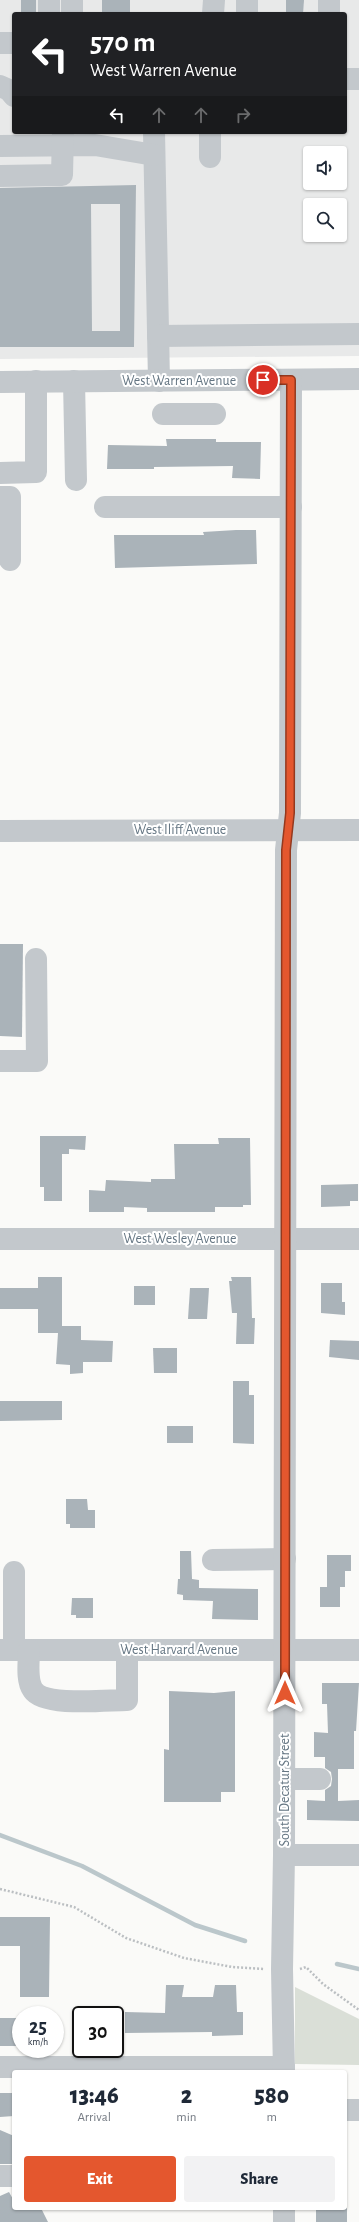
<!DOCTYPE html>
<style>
body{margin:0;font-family:"Alegreya Sans",sans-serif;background:#f2f2f3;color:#1f2937;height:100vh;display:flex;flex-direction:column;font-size:15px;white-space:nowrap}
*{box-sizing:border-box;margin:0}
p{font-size:13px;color:#747a83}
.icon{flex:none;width:22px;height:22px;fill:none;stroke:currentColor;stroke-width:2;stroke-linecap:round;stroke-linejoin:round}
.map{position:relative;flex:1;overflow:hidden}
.panel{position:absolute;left:12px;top:2070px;width:335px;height:140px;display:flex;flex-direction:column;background:#fff;border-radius:4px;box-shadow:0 1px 3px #0004}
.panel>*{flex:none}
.guide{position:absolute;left:12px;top:12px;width:335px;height:122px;border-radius:4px;box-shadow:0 1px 3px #0004;background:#202124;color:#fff;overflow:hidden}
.buttons{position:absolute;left:303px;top:146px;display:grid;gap:8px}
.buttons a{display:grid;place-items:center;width:44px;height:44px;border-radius:4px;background:#fff;box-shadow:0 1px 3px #0004;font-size:20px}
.speed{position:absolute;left:12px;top:2006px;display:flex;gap:8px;font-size:20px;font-weight:700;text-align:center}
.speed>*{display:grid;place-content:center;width:52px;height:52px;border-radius:50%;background:#fff;box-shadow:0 1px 3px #0004;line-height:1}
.speed small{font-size:10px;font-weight:400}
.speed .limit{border:2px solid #111;border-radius:6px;background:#fff;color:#111}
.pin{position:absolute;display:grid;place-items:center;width:34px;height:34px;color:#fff;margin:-17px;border:2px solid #fff;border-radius:50%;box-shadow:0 1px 4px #0007}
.me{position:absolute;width:44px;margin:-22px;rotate:0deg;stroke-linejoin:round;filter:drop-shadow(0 0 3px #0008)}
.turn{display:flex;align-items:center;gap:14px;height:84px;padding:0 12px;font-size:18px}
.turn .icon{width:52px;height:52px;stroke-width:2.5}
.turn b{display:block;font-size:28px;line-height:34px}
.lanes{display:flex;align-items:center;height:38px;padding:0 12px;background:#0003;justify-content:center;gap:20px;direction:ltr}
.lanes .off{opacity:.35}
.eta{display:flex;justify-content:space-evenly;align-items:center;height:68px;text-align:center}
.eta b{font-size:24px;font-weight:800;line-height:28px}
.button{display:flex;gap:8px;margin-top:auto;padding:8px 12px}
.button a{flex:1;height:46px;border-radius:4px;background:#e4572e;color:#fff;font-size:16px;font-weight:800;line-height:46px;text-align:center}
.button a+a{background:#f2f2f3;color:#1f2937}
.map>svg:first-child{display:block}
.built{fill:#e8e9e9;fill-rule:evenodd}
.green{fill:#dadfd7}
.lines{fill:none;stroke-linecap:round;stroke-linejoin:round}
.stream{stroke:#bbc7cb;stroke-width:4.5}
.building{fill:#aab3b9;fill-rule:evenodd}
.path{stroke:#bbbfc2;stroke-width:2.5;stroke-dasharray:2 2;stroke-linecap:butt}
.minor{stroke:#c3c8cc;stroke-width:22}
.route-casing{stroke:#94391e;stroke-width:10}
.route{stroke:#e4572e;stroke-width:7}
.labels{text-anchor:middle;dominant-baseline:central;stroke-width:4;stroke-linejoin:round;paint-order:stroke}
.street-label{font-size:14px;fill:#657683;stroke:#fff}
</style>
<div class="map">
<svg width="359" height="2222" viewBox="0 0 359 2222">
<rect width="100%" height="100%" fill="#fafaf8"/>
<path class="built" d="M0 0H359V356L0 359ZM14 14H345V132H14ZM310 153H340V183H310ZM310 205H340V235H310Z"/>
<path class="green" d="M295 1987 359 2019V2065L295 2064Z"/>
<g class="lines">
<g class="stream">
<path d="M0 1835 82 1866 195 1925 245 1941"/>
<path d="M337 1964 359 1969"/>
</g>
</g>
<g class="building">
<rect x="21" y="0" width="15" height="14"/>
<rect x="102" y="0" width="28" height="14"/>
<path d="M286 0H304L303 14H286Z"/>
<path d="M136 185 134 347H0V188ZM91 204H120V331H92Z"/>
<path d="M166 439H216V442H261L260 479 232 478 233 466 154 467V469H107L108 445 167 446Z"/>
<path d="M236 530H256L257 564 115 568 114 535H204L203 532Z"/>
<path d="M0 944H23L22 1037 0 1036Z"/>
<path d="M40 1136H86L85 1150 69 1149V1154H62V1201H44V1187H40Z"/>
<path d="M218 1138H250L251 1205H243V1207H215V1212H147V1208L124 1207V1212H89V1190L105 1191 106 1180 151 1182V1179H175L174 1144H219Z"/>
<path d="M358 1184V1201H350V1206L321 1207V1185Z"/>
<path d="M38 1277H62V1326H81V1340L113 1341 112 1362H83V1373L70 1374V1365L56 1364 58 1333H38V1309H0V1288H38Z"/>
<path d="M231 1277H251L252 1318H255L254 1344H236L237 1313H232L229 1281H232Z"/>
<path d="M321 1283H342V1302H345V1315L321 1313Z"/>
<rect x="134" y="1286" width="21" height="19"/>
<path d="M190 1288H209L207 1319H188Z"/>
<path d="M330 1340 359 1341V1360L329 1357Z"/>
<path d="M153 1348H177V1373H154Z"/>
<path d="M233 1381H249V1395H254V1444L233 1443Z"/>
<path d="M0 1401H62V1420L0 1421Z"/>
<rect x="167" y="1426" width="26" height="17"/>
<path d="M66 1499H87L88 1510H95V1528H70V1524H66Z"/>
<path d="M180 1551H191L192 1579 199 1580V1588L258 1589V1620L212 1619 213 1601 183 1600V1595L177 1594 178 1579H180Z"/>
<path d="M327 1555H351V1571H345V1587H340V1607H320V1587H327Z"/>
<path d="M72 1598H93V1618H76V1615H71Z"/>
<path d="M322 1683H359L356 1731H354V1769H338V1801L359 1800V1821L307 1820V1800L325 1801V1790L331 1786 332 1779 331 1772 325 1768V1757H314V1732L328 1733 327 1704H322Z"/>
<path d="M169 1691 214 1693 235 1691V1792H221V1802H164V1749L169 1750Z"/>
<path d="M0 1917H50L49 1997H20V1946H0Z"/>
<path d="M166 1985H184L182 1997H213L215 1985H236L237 2012H243V2035L212 2036V2032L125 2033V2012L165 2013Z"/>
<rect x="0" y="2018" width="21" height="28"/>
<path d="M0 2093H14V2116L0 2117Z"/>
<path d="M0 2130 14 2136 13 2164H0Z"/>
<path d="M9 2192 14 2201V2208H41L48 2222H0V2196Z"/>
<rect x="316" y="2208" width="31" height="14"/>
</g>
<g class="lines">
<g class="path">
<path d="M0 1889 74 1907 126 1938 184 1958 232 1967 264 1969"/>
<path d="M300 1969 306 1967 323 1984 359 2010"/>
</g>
<g class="minor">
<path d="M247 0V14"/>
<path d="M329 0V14"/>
<path d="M49 14V0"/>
<path d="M72 14V0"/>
<path d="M213 14 214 0"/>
<path d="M0 43H14"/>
<path d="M345 79H359"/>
<path d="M0 86 9 90 14 96"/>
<path d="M154 132 159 381"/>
<path d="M0 146 95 145 154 155"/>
<path d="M210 157V132"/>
<path d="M0 176 62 175 63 132"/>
<path d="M158 336 359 334"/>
<path d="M74 381 76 480"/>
<path d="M0 382 359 379"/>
<path d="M163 414H215"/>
<path d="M0 473 36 472V381"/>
<path d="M0 497H10V560"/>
<path d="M105 507H291"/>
<path d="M0 831 359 830"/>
<path d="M0 1061H37L36 959"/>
<path d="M0 1239H359"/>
<path d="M213 1560 285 1559"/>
<path d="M14 1572V1650"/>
<path d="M0 1650H359"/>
<path d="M29 1650C29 1662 26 1680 33 1690 44 1707 107 1700 127 1700V1650"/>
<path d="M285 1779H320"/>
<path d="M284 1855H359"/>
<path d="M0 2067H284"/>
<path d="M284 2072 282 1969 284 1855 286 850 290 813 291 380"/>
<path d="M345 2110H359"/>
<path d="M0 2176H14"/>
<path d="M284 2222V2208"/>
</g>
</g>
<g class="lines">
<defs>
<path id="route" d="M263 380H291L290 813 286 850 285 1693"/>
</defs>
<use href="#route" class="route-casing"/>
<use href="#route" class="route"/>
</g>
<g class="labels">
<g class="street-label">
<text x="179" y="381">West Warren Avenue</text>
<text x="180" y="830">West Iliff Avenue</text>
<text x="180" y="1239">West Wesley Avenue</text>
<text x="179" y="1650">West Harvard Avenue</text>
<text transform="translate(285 1790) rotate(-90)">South Decatur Street</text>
</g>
</g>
</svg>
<div class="buttons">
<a><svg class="icon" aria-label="sound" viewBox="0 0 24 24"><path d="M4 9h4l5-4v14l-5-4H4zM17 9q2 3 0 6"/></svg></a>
<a><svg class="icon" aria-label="search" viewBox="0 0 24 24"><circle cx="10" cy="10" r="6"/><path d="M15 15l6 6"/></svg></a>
</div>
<div class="speed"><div>25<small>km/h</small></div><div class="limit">30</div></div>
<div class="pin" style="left:263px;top:380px;background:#d93025"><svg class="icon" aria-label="arrive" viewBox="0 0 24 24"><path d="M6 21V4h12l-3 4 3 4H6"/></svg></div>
<svg class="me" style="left:285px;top:1693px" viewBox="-20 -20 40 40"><path d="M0-17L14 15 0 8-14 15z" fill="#e4572e" stroke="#fff" stroke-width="4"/></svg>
<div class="guide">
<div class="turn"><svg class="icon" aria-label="left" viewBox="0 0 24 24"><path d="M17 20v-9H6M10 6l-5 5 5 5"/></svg><div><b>570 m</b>West Warren Avenue</div></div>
<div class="lanes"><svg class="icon" aria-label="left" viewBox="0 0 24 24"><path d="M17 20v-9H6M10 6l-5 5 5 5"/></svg><svg class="icon off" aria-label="ahead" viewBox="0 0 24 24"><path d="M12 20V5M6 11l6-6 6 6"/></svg><svg class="icon off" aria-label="ahead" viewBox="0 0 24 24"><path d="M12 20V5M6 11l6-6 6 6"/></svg><svg class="icon off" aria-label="right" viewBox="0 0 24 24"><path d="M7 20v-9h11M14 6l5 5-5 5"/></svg></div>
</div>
<section class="panel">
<div class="eta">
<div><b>13:46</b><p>Arrival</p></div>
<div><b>2</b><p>min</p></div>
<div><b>580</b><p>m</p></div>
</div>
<div class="button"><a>Exit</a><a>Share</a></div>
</section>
</div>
